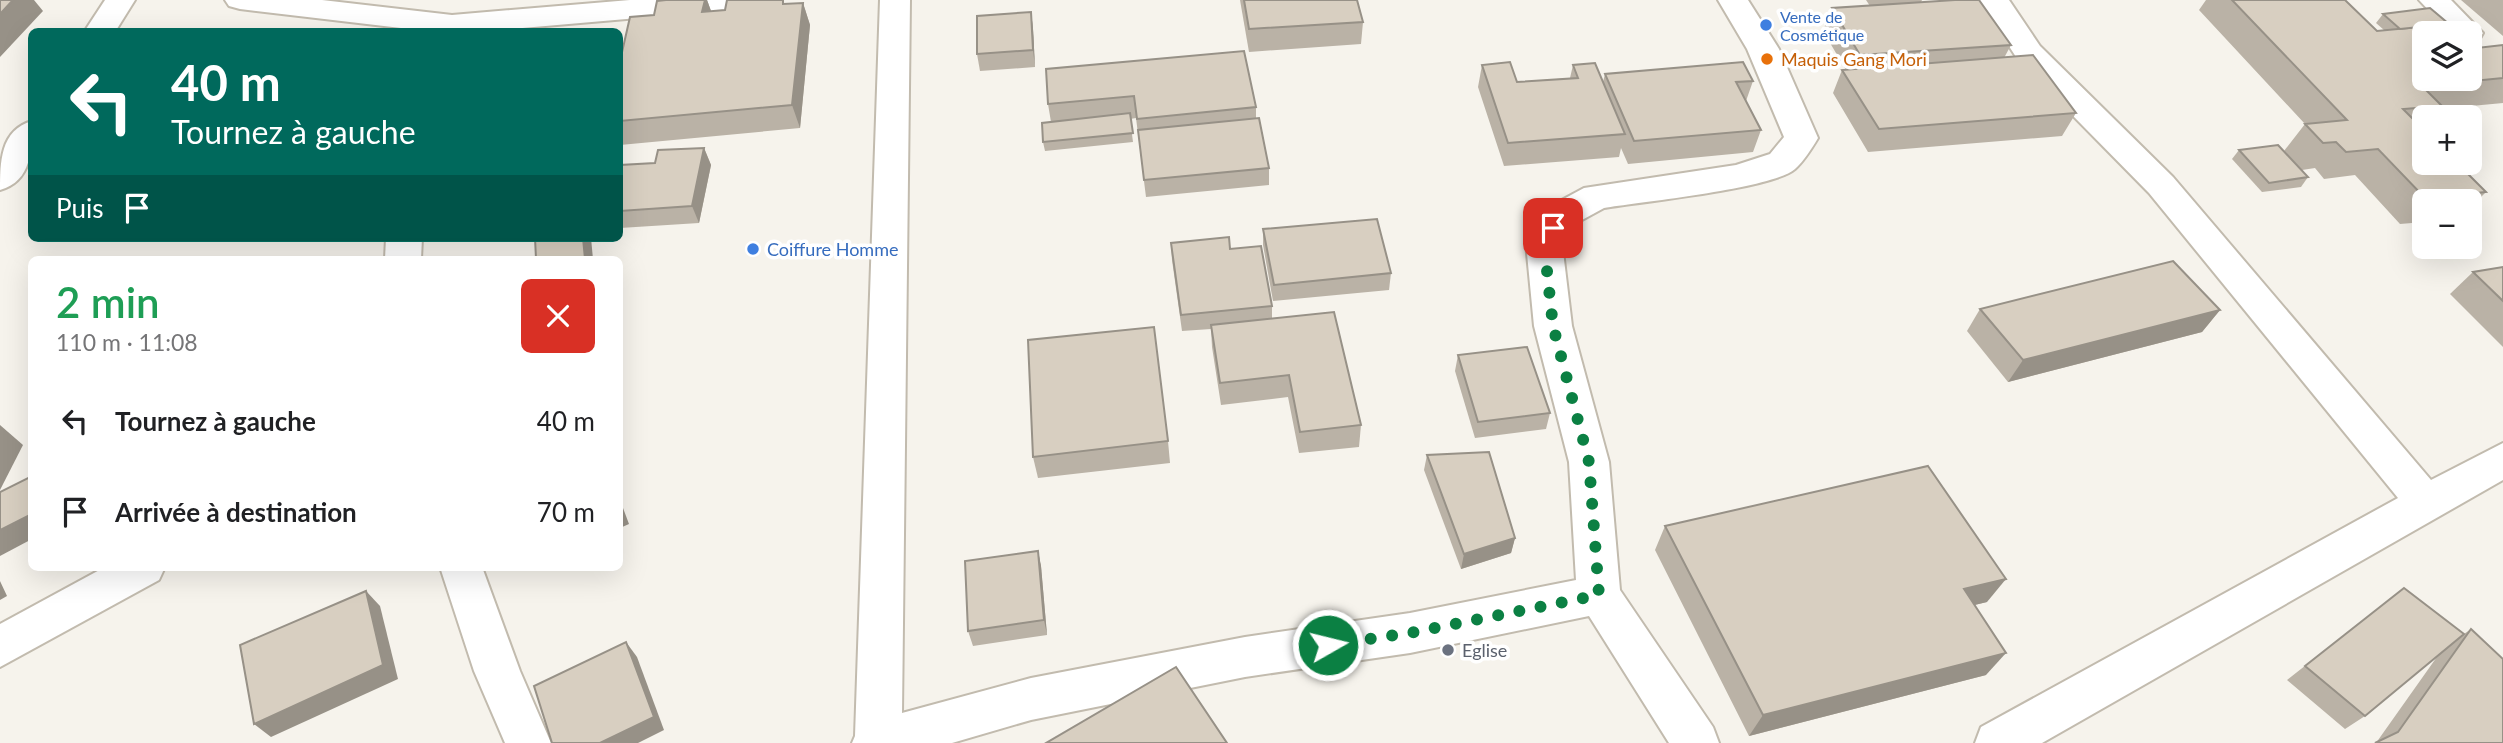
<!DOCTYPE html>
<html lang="fr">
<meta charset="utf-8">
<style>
body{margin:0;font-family:Lato,sans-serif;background:#f6f6f6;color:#202124;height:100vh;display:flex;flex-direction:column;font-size:26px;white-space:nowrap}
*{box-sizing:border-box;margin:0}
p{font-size:23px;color:#757577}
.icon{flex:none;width:38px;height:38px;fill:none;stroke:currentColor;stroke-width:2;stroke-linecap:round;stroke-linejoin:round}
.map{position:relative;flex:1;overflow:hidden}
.panel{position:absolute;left:28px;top:256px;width:595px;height:315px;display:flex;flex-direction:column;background:#fff;border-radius:10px;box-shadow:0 7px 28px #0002}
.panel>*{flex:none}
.banner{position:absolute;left:28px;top:28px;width:595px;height:214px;border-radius:10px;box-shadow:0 7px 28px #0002;background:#00695c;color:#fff;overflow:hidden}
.controls{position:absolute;left:2412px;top:21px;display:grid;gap:14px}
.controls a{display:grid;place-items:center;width:70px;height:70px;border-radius:10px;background:#fff;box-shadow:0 7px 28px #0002;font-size:35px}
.pin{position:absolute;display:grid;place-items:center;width:60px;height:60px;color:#fff;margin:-30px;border-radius:14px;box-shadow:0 4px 10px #0006}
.me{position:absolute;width:77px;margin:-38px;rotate:82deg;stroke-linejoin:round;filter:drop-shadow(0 0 5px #0008)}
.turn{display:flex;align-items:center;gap:24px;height:147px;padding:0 28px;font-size:32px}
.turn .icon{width:91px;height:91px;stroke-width:2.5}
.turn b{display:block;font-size:49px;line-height:60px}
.then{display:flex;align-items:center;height:66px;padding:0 28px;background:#0003;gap:14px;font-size:26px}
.round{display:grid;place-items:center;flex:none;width:74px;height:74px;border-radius:10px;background:#f6f6f6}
.summary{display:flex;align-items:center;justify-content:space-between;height:119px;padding:0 28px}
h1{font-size:42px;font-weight:600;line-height:52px;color:#1e9e55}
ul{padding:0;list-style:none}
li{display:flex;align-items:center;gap:21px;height:91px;padding:0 28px}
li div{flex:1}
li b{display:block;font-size:26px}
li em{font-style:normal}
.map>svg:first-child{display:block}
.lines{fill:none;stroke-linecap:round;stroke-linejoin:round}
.minor-casing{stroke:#c2bbae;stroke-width:4}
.minor{fill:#fff;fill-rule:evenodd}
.wall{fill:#bab2a6}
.shaded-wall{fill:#979187}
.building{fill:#d8cfc1;stroke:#979187;stroke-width:2}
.route{stroke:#0b8043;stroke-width:12;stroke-dasharray:0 21.6}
.shop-dot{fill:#3f7fe0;stroke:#fff;stroke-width:2.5}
.food-dot{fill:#e8710a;stroke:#fff;stroke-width:2.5}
.worship-dot{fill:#6b7280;stroke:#fff;stroke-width:2.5}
.labels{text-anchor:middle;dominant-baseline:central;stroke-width:7;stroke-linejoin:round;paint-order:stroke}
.far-shop-label{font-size:16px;fill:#366cbe;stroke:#fff;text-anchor:start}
.food-label{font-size:18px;fill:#c56008;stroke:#fff;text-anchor:start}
.shop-label{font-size:18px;fill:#366cbe;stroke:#fff;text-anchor:start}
.worship-label{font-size:18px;fill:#5b616d;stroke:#fff;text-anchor:start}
</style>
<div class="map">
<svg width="2503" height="743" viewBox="0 0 2503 743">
<rect width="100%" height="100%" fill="#f6f3ec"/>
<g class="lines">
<defs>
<g id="minor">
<path d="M105 0H135L115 32H84Z"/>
<path d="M225 0H322L452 15 630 0H757L753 6 742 9 476 32H435L240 9 229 6Z"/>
<path d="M880 0H910L902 713 1031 678 1245 637 1410 613 1576 580 1569 462 1534 326 1526 243 1541 219 1558 202 1584 188 1736 165 1770 154 1784 137 1747 49 1718 0H1748L1779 49 1818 138C1812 148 1804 161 1795 169 1772 189 1640 202 1604 208L1582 220 1562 243 1572 326 1609 462 1620 590 1713 727 1719 743H1669L1589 616 1410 653 1245 677 1031 720 952 743H852L855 736Z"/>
<path d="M1979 0H2009L2040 46 2173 177 2431 480 2503 443V480L2042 743H1975L1981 727 2398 498 2149 193 2018 60Z"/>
<path d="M2419 0H2451L2483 33 2479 40 2469 42V33H2450Z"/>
<path d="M32 121C32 149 32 181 0 190 0 163 0 130 32 121Z"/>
<path d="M386 238H422L421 259H385Z"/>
<path d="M105 567H165L159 580 0 667V624Z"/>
<path d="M440 567H482L520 671 551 743H505L474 671Z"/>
</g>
</defs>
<use href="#minor" class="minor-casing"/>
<use href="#minor" class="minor"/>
</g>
<g class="wall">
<path d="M707 0 711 11 803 3 810 25 800 128 620 145V61L654 15Z"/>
<path d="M1240 0H1357L1363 22 1361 44 1249 52Z"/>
<path d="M1866 0H1922L1921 2 2011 45 2004 58 2076 113 2062 136 1868 152 1833 93 1842 70H1846L1823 31 1832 8 1870 6Z"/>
<path d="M2206 0H2345L2377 31 2384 30 2376 23 2383 14 2477 48 2503 45V103L2439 109 2432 117H2424V127L2422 128 2486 192 2469 209V201H2424V222L2400 224 2355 175 2324 179 2315 168 2302 170 2284 151 2305 124 2199 10Z"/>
<path d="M2461 0H2503V36Z"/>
<path d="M1031 12 1033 29 1035 67 980 71 977 54Z"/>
<path d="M1482 65 1517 82 1570 78 1573 65 1603 82 1605 74 1753 81 1746 101 1761 130 1753 152 1628 164 1621 148 1619 157 1504 166 1478 87Z"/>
<path d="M1046 69 1256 107V119L1269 168V185L1146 197 1136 118 1130 119 1133 142 1045 151 1043 142 1051 122 1048 104Z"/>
<path d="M704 148 711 165 699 223 620 228V165L655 163Z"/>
<path d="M2239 150 2308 177 2301 187 2262 192 2232 159Z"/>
<path d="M1263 229 1391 273 1389 290 1273 301 1263 245Z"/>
<path d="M1171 243 1230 249 1272 306V318L1361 425 1359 447 1299 453 1288 397 1221 405 1212 347 1211 329 1182 331 1172 260Z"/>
<path d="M2503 267V347L2450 294 2473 272Z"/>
<path d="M1980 309 2220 310 2202 332 2008 382 1967 331Z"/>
<path d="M1458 355 1550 413 1546 429 1475 438 1455 371Z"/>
<path d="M1168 441 1170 463 1038 478 1033 457Z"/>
<path d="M1427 455 1515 538 1511 553 1461 569 1424 470Z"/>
<path d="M1665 526 1987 602 1974 605 1986 675 1749 736 1655 550Z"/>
<path d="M1038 551 1041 566 1047 635 973 646 968 631Z"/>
<path d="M2404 588 2464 634 2471 629 2503 743H2376L2439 654 2365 716 2345 729 2287 680Z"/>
</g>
<g class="shaded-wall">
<path d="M13 0H34L43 11 0 57V14Z"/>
<path d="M705 0H707L714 19 702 12Z"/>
<path d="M803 3 810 25 800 128 792 105Z"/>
<path d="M1031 12 1033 29 1035 67 1033 50Z"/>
<path d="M704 148 711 165 699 223 692 206Z"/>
<path d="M583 238H591L593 259H585Z"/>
<path d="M2220 310 2202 332 2008 382 2023 360Z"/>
<path d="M0 425 23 445 0 490Z"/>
<path d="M620 500 629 524 620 528Z"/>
<path d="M32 514V539L0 556V530Z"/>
<path d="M1515 538 1511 553 1461 569 1464 554Z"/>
<path d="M1038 551 1041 566 1047 635 1044 620Z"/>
<path d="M2006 579 1987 602 1946 612 1964 589Z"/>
<path d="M0 581 7 596 0 600Z"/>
<path d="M366 591 380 606 398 679 271 737 254 724Z"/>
<path d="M626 642 637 657 664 730 638 743H600Z"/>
<path d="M2006 653 1986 675 1749 736 1763 715Z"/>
</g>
<g class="building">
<path d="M0 0H13L0 14Z"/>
<path d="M666 0H705L702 12 725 10 727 0H783V4L803 3 792 105 620 121V61L630 17 654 15 657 1Z"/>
<path d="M1244 0H1357L1363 22 1249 29Z"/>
<path d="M1955 0H1979L2011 45 1860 55 1832 8Z"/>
<path d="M2232 0H2345L2377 31 2451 24 2461 33H2424V79H2469V40L2477 48 2503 45V78L2422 86 2442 106 2403 109 2424 130V163H2457L2486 192 2425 198 2378 149 2346 152 2336 142 2323 143 2305 124 2347 120Z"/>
<path d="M2430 8 2449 24 2400 29 2383 14Z"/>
<path d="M1031 12 1033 50 977 54V16Z"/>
<path d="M1244 51 1256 107 1137 119 1134 96 1048 104 1046 69Z"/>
<path d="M2033 55 2076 113 1879 129 1842 70Z"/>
<path d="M1510 62 1517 82 1578 78 1573 65 1595 63 1625 134 1508 143 1482 65Z"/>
<path d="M1743 62 1753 81 1736 82 1761 130 1634 141 1605 74Z"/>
<path d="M1130 113 1133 133 1043 142 1042 123Z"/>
<path d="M1259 118 1269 168 1144 180 1138 130Z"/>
<path d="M2278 145 2308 177 2269 183 2239 150Z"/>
<path d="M704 148 692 206 620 211V165L655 163 658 150Z"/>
<path d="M1377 219 1391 273 1274 285 1263 229Z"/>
<path d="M1229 237 1230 249 1261 246 1272 306 1181 315 1171 243Z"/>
<path d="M535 238H583L585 259H536Z"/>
<path d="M2173 261 2220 310 2023 360 1980 309Z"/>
<path d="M2503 267V301L2473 272Z"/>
<path d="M1334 312 1361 425 1300 432 1289 375 1220 383 1211 325Z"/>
<path d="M1154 327 1168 441 1033 457 1028 340Z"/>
<path d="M1527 347 1550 413 1478 422 1458 355Z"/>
<path d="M1489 452 1515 538 1464 554 1427 455Z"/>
<path d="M1928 466 2006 579 1964 589 2006 653 1763 715 1665 526Z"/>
<path d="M32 476V514L0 530V492Z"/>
<path d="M1038 551 1044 620 968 631 965 561Z"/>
<path d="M2404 588 2464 634 2365 716 2305 666Z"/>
<path d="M366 591 383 665 254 724 240 645Z"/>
<path d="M2471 629 2503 659V743H2375L2398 732Z"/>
<path d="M626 642 654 717 600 743H552L534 686Z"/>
<path d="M1176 667 1227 743H1046Z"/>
</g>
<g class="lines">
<path class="route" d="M1328 645 1410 633 1599 595 1589 462 1553 326 1544 243 1553 228"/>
</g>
<g class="shop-dot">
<circle cx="1766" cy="25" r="7"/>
<circle cx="753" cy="249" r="7"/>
</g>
<circle class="food-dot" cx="1767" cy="59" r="7"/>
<circle class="worship-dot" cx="1448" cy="650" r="7"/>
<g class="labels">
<g class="far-shop-label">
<text x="1780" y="16">Vente de<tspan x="1780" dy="18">Cosmétique</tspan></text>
</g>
<g class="food-label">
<text x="1781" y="59">Maquis Gang Mori</text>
</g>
<g class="shop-label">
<text x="767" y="249">Coiffure Homme</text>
</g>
<g class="worship-label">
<text x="1462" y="650">Eglise</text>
</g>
</g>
</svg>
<div class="controls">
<a><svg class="icon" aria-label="layers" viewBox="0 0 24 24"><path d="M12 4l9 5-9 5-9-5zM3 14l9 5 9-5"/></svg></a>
<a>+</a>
<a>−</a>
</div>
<div class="pin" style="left:1553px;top:228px;background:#d93025"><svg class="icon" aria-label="arrive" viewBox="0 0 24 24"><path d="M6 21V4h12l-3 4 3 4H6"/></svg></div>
<svg class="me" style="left:1328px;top:645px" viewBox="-20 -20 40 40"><circle r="17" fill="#0b8043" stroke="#fff" stroke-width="3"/><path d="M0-11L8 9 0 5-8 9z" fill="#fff"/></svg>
<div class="banner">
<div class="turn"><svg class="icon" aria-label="left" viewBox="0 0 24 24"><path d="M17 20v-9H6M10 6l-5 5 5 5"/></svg><div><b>40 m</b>Tournez à gauche</div></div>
<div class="then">Puis<svg class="icon" aria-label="arrive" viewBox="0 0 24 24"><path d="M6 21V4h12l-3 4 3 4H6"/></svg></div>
</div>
<section class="panel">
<div class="summary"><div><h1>2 min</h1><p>110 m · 11:08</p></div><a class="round" style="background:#d93025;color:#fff"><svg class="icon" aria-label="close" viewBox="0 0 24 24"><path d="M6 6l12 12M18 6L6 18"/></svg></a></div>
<ul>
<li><svg class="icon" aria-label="left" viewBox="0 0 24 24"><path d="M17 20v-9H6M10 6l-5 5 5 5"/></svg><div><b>Tournez à gauche</b></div><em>40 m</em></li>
<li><svg class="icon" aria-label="arrive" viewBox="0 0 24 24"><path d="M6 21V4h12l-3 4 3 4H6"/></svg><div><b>Arrivée à destination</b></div><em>70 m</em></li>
</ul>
</section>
</div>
